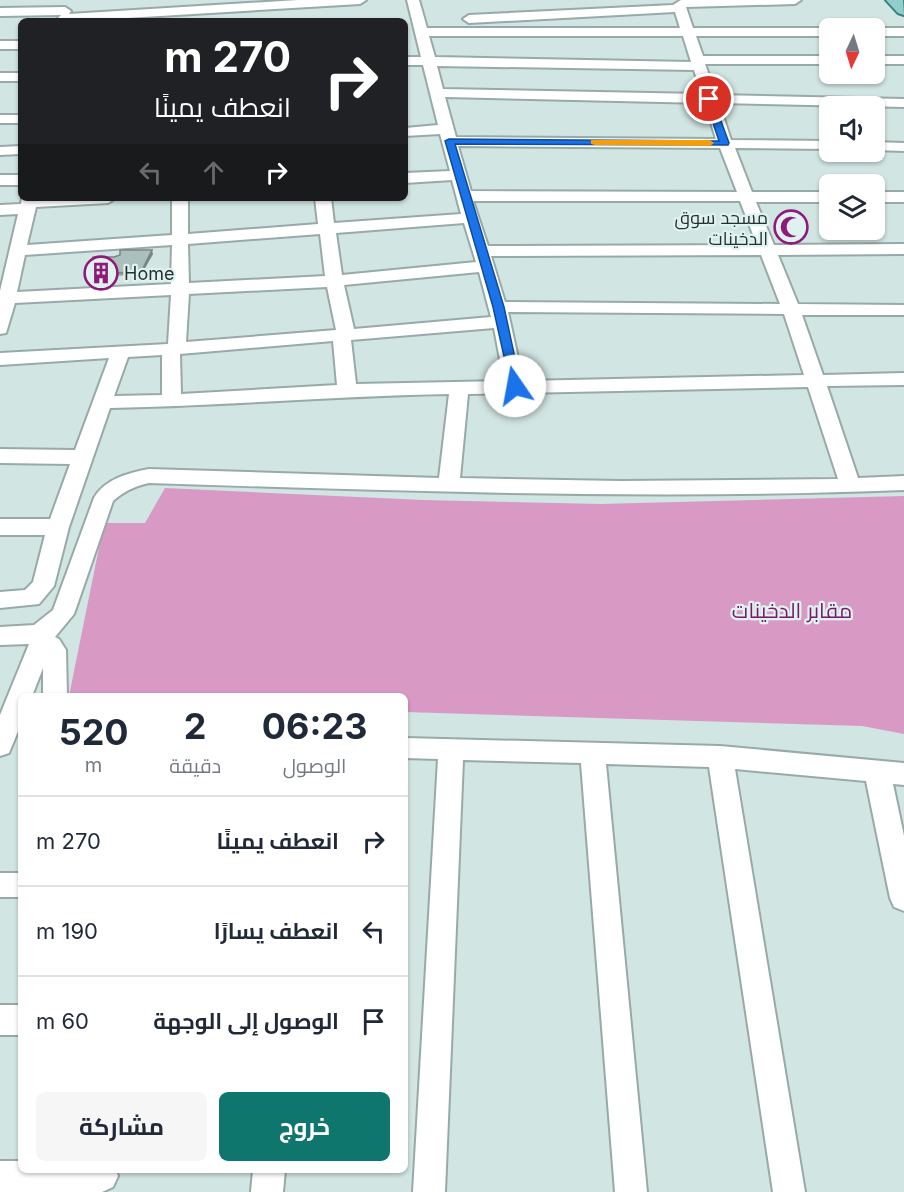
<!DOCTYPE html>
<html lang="ar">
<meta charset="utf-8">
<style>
body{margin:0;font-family:Inter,Cairo,sans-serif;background:#f6f6f7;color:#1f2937;direction:rtl;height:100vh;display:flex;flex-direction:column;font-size:22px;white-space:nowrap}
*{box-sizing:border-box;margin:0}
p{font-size:20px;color:#747a83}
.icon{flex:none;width:33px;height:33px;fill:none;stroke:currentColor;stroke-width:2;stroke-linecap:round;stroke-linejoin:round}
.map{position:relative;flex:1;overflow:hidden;direction:ltr}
.drawer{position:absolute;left:18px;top:693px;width:390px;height:480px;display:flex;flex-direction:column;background:#fff;border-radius:9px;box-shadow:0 2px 4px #0004;direction:rtl}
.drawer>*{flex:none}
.guide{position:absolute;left:18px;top:18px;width:390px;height:183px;border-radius:9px;box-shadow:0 2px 4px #0004;direction:rtl;background:#202124;color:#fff;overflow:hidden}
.needle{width:39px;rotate:184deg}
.buttons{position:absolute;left:819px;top:18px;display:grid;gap:12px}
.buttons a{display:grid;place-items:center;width:66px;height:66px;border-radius:9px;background:#fff;box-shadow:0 2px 4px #0004;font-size:30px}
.pin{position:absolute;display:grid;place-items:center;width:51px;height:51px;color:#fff;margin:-26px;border:3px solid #fff;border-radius:50%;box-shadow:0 2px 6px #0007}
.me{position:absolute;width:66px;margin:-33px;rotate:348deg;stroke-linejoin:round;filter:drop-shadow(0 0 4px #0008)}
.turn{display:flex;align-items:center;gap:21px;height:126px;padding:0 18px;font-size:27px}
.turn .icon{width:78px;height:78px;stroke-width:2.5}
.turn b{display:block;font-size:42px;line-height:51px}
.lanes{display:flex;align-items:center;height:57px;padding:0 18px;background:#0003;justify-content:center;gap:30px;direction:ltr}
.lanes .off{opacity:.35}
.eta{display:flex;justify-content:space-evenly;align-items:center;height:102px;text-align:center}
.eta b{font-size:36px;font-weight:700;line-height:42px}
.primary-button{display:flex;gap:12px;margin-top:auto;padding:12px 18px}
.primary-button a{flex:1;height:69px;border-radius:9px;background:#0f766e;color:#fff;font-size:24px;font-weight:700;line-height:69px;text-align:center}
.primary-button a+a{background:#f6f6f7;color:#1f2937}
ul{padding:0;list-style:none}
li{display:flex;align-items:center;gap:18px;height:90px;padding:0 18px;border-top:2px solid #e0e1e3}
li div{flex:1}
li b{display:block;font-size:22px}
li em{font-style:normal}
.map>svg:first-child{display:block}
.green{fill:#d899c5}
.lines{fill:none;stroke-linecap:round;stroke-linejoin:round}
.minor-casing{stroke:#97aaa8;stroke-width:4}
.major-casing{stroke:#3a827d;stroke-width:4}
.minor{fill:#fff;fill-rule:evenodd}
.major{fill:#8fceca;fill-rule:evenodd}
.wall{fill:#93a4a3}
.shaded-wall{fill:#788684}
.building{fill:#abbfbd;stroke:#788684;stroke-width:1.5}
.route{fill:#1a73e8;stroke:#114b97;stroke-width:1.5}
.slow{fill:#f59e0b}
.labels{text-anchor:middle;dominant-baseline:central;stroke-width:4.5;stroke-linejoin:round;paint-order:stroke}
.far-poi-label{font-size:18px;fill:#28302f;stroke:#def2f0;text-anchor:end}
.park-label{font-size:21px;fill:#7c1868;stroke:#def2f0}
</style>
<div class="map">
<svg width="904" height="1192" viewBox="0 0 904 1192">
<rect width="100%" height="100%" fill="#d1e5e2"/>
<path class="green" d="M165 488 423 500 600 504 904 496V734L862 726 405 712V696H69L104 523H145Z"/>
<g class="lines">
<defs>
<g id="minor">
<path d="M298 0H366L360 4 77 21H59L58 18 61 15 0 16V8L65 7 71 11 69 14Z"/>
<path d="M407 0H419L427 28H680L675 12 469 23 463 19 469 15 673 5 681 0H801L795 4 686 7 693 28H832H830V36H696L703 56H830V64H705L716 95 904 99V107L719 103 731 140 830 141V149L735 148 752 192H830V202H756L774 245 904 244V254L778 255 798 304 904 305V315H802L823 375 904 373V385L827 386 858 478 904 476V490C653 500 401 491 149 483 135 486 124 491 113 501L74 614 55 637 59 639 66 650 67 696H43V668L32 696H21V724L9 753 0 756V715L29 644 0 645V627L34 625 53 610 94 498C105 479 128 473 149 469L439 478 449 394C336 396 223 406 110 408L69 527 54 586 39 604 0 608V592L25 590 33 582 45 535H0V519H50L70 464 0 463V449L75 450 109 358 0 365V353L168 344 171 295 15 303 6 333 0 334V291L18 214 0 215V205L21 204 22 198H116L108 203 36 207 27 245 172 235V198H188V234L318 224 315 198H331L334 223 461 214 452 180 405 183V173L450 171 440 134 405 136V128L438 125 423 65H405V57H421ZM429 36H683L691 62 435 57ZM437 66 694 70 702 94 443 89ZM445 97 705 103 716 139 456 137ZM458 146 720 148 737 192 471 191ZM473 201H740L757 245 488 246ZM464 223 476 262 342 275 336 233ZM320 234 325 276 189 283 188 244ZM172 245 171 284 17 292 25 255ZM761 255 780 304 505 302 491 256ZM479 272 491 317 354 329 344 285ZM327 287 336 330 186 342 189 294ZM508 312 784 314 804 375 523 381ZM494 328 504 381 356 384 351 340ZM333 341 337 385 181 394 180 354ZM162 355V395L114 396 128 357ZM808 387 838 479 621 481 460 478 468 394Z"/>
<path d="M872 28H904V36H874V28Z"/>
<rect x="0" y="41" width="21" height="8"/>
<rect x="874" y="56" width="30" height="8"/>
<rect x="0" y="73" width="21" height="8"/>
<rect x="0" y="115" width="21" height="8"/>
<path d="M874 142 904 143V151L874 150Z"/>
<path d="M21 146V154L0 155V147Z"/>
<rect x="0" y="175" width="21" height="10"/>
<rect x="874" y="192" width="30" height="10"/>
<path d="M405 738 720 746 904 763V785L893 784 904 836V911L894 907 890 898 866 781 735 769 805 1192H773L709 767 606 764 647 1192H615L581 763 463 760 445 1192H413L438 759 405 758Z"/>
<rect x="0" y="873" width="21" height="24"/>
<rect x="0" y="1005" width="21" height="30"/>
<path d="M0 1161H21V1170H116L118 1176 113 1187 102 1192H0Z"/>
<path d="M253 1170H285L283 1192H251Z"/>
</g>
<path id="major" d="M886 0H903L904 15 898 13Z"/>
</defs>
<use href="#minor" class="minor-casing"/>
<use href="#major" class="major-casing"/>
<use href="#minor" class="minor"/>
<use href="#major" class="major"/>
</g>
<path class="wall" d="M153 254 141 275 109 276V278L102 279 93 275 92 272 114 257Z"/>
<path class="shaded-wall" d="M152 250 153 254 141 275V272Z"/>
<path class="building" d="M120 250H152L141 272 108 273V275H101L92 272 93 257H114L120 255Z"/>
<path class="route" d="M709 96 713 99 729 143 728 145 455 144 504 307 521 386 519 388H511L493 307 445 141 449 139 719 141 705 99Z"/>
<path class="slow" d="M591 140H710L714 143 710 146 595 145 591 144Z"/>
<defs>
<symbol id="mosque-ring" viewBox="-11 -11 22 22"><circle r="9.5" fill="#def2f0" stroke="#901a79" stroke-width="1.5"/><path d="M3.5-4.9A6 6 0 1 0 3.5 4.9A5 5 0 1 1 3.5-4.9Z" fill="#901a79"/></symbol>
<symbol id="building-ring" viewBox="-11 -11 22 22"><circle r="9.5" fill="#def2f0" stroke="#901a79" stroke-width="1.5"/><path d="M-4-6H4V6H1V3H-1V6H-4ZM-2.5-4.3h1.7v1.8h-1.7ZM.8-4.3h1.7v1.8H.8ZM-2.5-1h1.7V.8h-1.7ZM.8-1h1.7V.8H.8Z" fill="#901a79"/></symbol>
</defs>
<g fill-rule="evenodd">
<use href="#mosque-ring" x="772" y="208" width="38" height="38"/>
<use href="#building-ring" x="82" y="254" width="38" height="38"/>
</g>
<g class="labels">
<g class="far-poi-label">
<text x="768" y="217">مسجد سوق<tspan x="768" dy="21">الدخينات</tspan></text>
<text x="124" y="273" text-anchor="start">Home</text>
</g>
<g class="park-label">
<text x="792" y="610">مقابر الدخينات</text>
</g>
</g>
</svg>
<div class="buttons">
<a><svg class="needle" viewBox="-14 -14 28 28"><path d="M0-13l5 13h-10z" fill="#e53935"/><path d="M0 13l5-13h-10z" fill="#747a83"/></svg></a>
<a><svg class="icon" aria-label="sound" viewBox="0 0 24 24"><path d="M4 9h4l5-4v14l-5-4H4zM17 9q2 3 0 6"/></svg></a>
<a><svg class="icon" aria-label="layers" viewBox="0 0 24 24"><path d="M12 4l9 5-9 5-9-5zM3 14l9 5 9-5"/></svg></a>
</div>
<div class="pin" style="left:709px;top:99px;background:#d93025"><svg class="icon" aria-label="arrive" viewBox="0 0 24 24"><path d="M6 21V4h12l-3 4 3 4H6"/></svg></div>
<svg class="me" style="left:515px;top:386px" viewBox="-20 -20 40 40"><circle r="19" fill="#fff"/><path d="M0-13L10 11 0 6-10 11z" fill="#1a73e8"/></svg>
<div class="guide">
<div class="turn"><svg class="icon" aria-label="right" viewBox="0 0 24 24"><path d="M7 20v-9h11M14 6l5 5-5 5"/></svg><div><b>270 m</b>انعطف يمينًا</div></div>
<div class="lanes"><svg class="icon off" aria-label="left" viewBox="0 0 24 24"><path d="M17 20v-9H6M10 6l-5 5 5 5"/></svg><svg class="icon off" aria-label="ahead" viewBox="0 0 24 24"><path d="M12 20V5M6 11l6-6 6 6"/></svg><svg class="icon" aria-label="right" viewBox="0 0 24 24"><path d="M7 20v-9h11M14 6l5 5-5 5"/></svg></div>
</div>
<section class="drawer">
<div class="eta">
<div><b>06:23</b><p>الوصول</p></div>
<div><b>2</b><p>دقيقة</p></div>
<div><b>520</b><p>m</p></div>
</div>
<ul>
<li><svg class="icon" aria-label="right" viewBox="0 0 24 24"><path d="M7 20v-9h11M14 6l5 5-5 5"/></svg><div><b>انعطف يمينًا</b></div><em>270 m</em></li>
<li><svg class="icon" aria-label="left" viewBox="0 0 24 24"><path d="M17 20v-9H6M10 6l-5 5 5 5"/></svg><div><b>انعطف يسارًا</b></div><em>190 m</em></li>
<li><svg class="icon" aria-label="arrive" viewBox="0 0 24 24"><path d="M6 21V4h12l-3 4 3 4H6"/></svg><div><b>الوصول إلى الوجهة</b></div><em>60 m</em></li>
</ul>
<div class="primary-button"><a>خروج</a><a>مشاركة</a></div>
</section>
</div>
